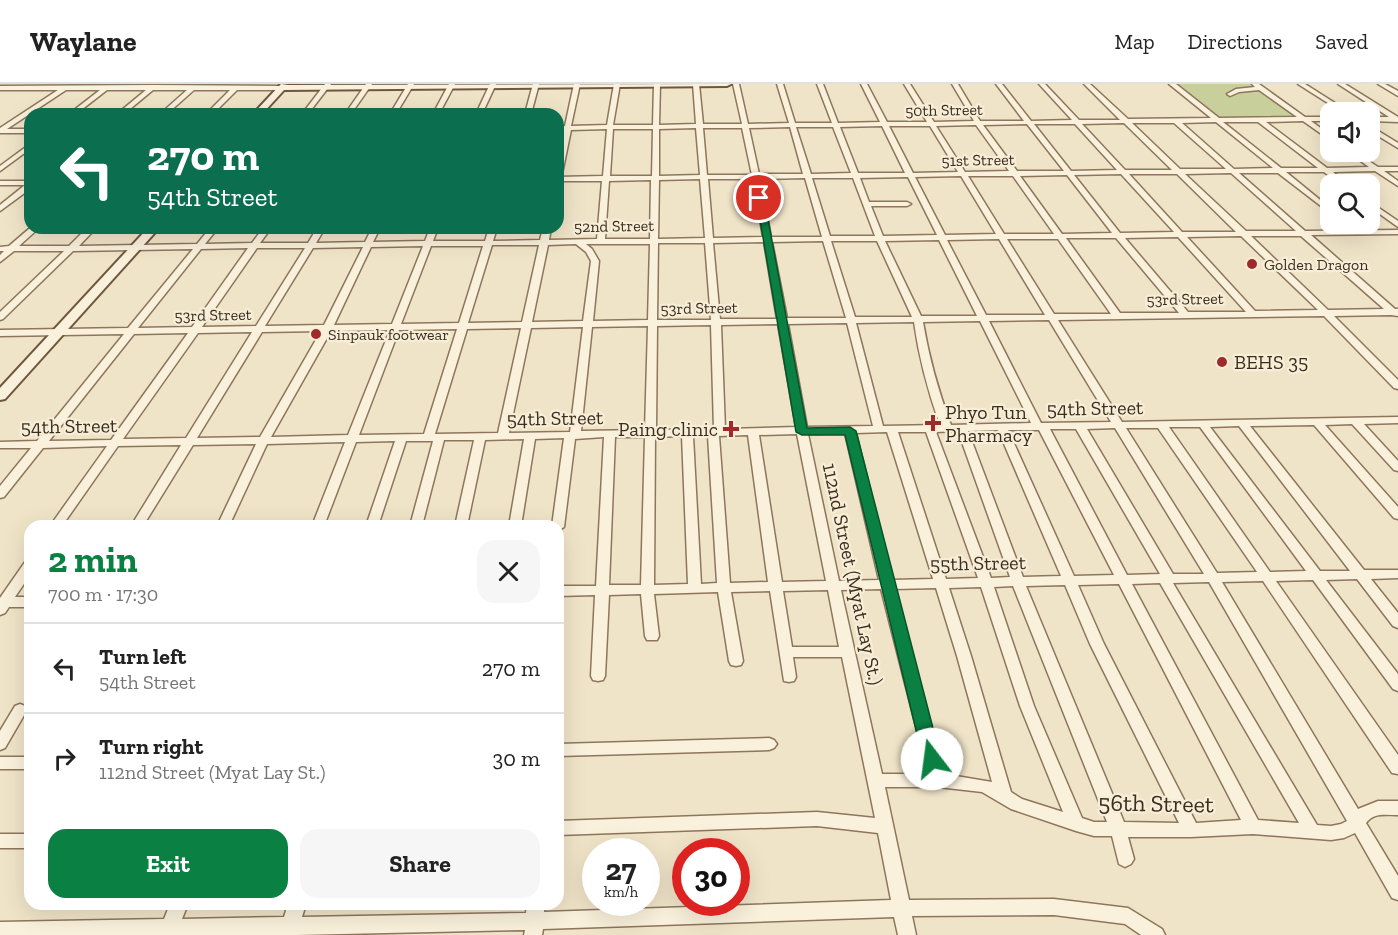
<!DOCTYPE html>
<meta charset="utf-8">
<style>
body{margin:0;font-family:"Zilla Slab",serif;background:#f6f6f6;color:#222;height:100vh;display:flex;flex-direction:column;font-size:22px;white-space:nowrap}
*{box-sizing:border-box;margin:0}
p{font-size:20px;color:#767676}
.icon{flex:none;width:33px;height:33px;fill:none;stroke:currentColor;stroke-width:2;stroke-linecap:round;stroke-linejoin:round}
.map{position:relative;flex:1;overflow:hidden}
.panel{position:absolute;left:24px;top:436px;width:540px;height:390px;display:flex;flex-direction:column;background:#fff;border-radius:18px;box-shadow:0 6px 24px #0002}
.panel>*{flex:none}
.hud{position:absolute;left:24px;top:24px;width:540px;height:126px;border-radius:18px;box-shadow:0 6px 24px #0002;background:#0b6e4f;color:#fff;overflow:hidden}
.controls{position:absolute;left:1320px;top:18px;display:grid;gap:12px}
.controls a{display:grid;place-items:center;width:60px;height:60px;border-radius:12px;background:#fff;box-shadow:0 6px 24px #0002;font-size:30px}
.speed{position:absolute;left:582px;top:754px;display:flex;gap:12px;font-size:30px;font-weight:700;text-align:center}
.speed>*{display:grid;place-content:center;width:78px;height:78px;border-radius:50%;background:#fff;box-shadow:0 6px 24px #0002;line-height:1}
.speed small{font-size:15px;font-weight:400}
.speed .limit{border:9px solid #d22;background:#fff;color:#111}
.pin{position:absolute;display:grid;place-items:center;width:51px;height:51px;color:#fff;margin:-26px;border:3px solid #fff;border-radius:50%;box-shadow:0 2px 6px #0007}
.me{position:absolute;width:66px;margin:-33px;rotate:345deg;stroke-linejoin:round;filter:drop-shadow(0 0 4px #0008)}
.turn{display:flex;align-items:center;gap:21px;height:126px;padding:0 24px;font-size:27px}
.turn .icon{width:78px;height:78px;stroke-width:2.5}
.turn b{display:block;font-size:42px;line-height:51px}
.round{display:grid;place-items:center;flex:none;width:63px;height:63px;border-radius:18px;background:#f6f6f6}
.headline{display:flex;align-items:center;justify-content:space-between;height:102px;padding:0 24px}
h1{font-size:36px;font-weight:700;line-height:45px;color:#0b8043}
.action{display:flex;gap:12px;margin-top:auto;padding:12px 24px}
.action a{flex:1;height:69px;border-radius:18px;background:#0b8043;color:#fff;font-size:24px;font-weight:700;line-height:69px;text-align:center}
.action a+a{background:#f6f6f6;color:#222}
ul{padding:0;list-style:none}
li{display:flex;align-items:center;gap:18px;height:90px;padding:0 24px;border-top:2px solid #e0e0e0}
li div{flex:1}
li b{display:block;font-size:22px}
li em{font-style:normal}
header{display:flex;align-items:center;gap:36px;box-sizing:border-box;height:84px;padding:0 30px;background:#fff;border-bottom:2px solid #e0e0e0}
header strong{font-size:28px}
nav{display:flex;gap:33px;margin-inline-start:auto;font-size:21px}
.map>svg:first-child{display:block}
.green{fill:#c9cf9b}
.lines{fill:none;stroke-linecap:round;stroke-linejoin:round}
.minor-casing{stroke:#8d765c;stroke-width:3}
.secondary-casing{stroke:#6f573f;stroke-width:4}
.minor{fill:#faf1dc;fill-rule:evenodd}
.secondary{fill:#faf1dc;fill-rule:evenodd}
.route{fill:#0b8043;stroke:#07532c;stroke-width:1.5}
.poi-dot{fill:#9e2a2b;stroke:#f7eed8;stroke-width:2}
.labels{text-anchor:middle;dominant-baseline:central;stroke-width:4.5;stroke-linejoin:round;paint-order:stroke}
.far-street-label{font-size:16px;fill:#3d2e20;stroke:#f7eed8}
.far-poi-label{font-size:16px;fill:#3d2e20;stroke:#f7eed8;text-anchor:start}
.poi-label{font-size:20px;fill:#3d2e20;stroke:#f7eed8;text-anchor:start}
.street-label{font-size:20px;fill:#3d2e20;stroke:#f7eed8}
.near-street-label{font-size:24px;fill:#3d2e20;stroke:#f7eed8}
</style>
<header>
<strong>Waylane</strong>
<nav><a>Map</a><a>Directions</a><a>Saved</a></nav>
</header>
<div class="map">
<svg width="1398" height="851" viewBox="0 0 1398 851">
<rect width="100%" height="100%" fill="#f0e4c8"/>
<path class="green" d="M1178 0H1252L1299 34H1219Z"/>
<g class="lines">
<defs>
<g id="minor">
<path d="M325 0H331L308 30H302Z"/>
<path d="M366 0H372L351 30H345Z"/>
<path d="M408 0H414L396 30H390Z"/>
<path d="M449 0H455L439 30H433Z"/>
<path d="M490 0H496L482 30H476Z"/>
<path d="M533 0H539L531 30H525Z"/>
<path d="M574 0H580L571 42 607 41 614 0H620L613 41H653L654 0H660L659 41 696 40 693 0H699L703 40H742L733 0H739L748 40 789 39 777 0H783L795 39H832L817 0H823L838 39 880 38 861 0H867L887 38H927L904 0H910L934 38 974 37 952 0H958L980 37H1024L996 0H1002L1031 37 1072 36 1039 0H1045L1079 36H1120L1084 0H1090L1128 35 1211 34 1169 0H1176L1219 34 1297 33 1259 6 1239 8 1230 12 1227 10 1236 5 1255 3 1252 0H1259L1305 33H1330V37H1311L1330 51V56L1303 37 1266 38 1327 84 1369 83 1348 68H1355L1378 83H1398V87H1384L1398 97V102L1375 87 1333 88 1347 100H1340L1324 88H1286L1330 124V129L1278 89H1239L1305 147 1398 146V150L1311 151 1395 225H1398V232L1391 231 1334 232 1398 296V305L1394 304 1324 232 1058 236 1122 338 1398 333V339L1364 340 1398 377V387L1394 386 1352 340 1325 341 1398 423V435L1394 434 1314 341 1250 342 1364 486H1398V494L1371 495 1398 529V544L1393 542 1357 495 1326 496 1398 590V607L1393 605 1313 496 1276 497 1398 671V690L1392 689 1263 497 1222 498 1358 725 1378 717H1398V731C1386 731 1374 728 1366 739L1398 792V816L1392 814 1355 749 1344 754 1331 756 1253 750 1191 753H1128L1134 775 1131 780 1125 783 1119 780 1112 752H1094L1076 747 1011 725 982 708 938 703H885L909 816 1054 815 1128 824 1162 845 1165 851H1141L1125 840 1054 831 912 832 916 851H898L894 833 543 845 542 851H524L525 846 297 851H0V838L164 835 170 820H188L182 835 284 833 288 820H306L302 833 526 829 527 820H545L544 828 891 816 878 749 817 742 558 751V737L817 728 875 734 842 573H793L796 593 794 597 789 598 784 597 770 507 731 508 743 577 741 581 736 582 731 581 729 577 718 508 654 510 659 552 657 556H647L645 552 641 510 609 511 605 592 603 596 598 597 593 596 591 592 595 511 558 512V502H596L604 353 575 355 564 443 558 447V442H552L564 354 535 355 521 442H509L524 355 485 356 467 442H455L474 356H444L422 442H410L433 357H406L378 442H366L395 357 356 358 324 442H312L345 358 267 360 229 442H217L256 360 193 361 143 442H131L181 361 118 362 62 442H50L107 362 43 364 4 413 0 414V402L31 364H0V358L37 357 124 250 0 252V246L128 244 193 165 73 167 3 235 0 236V228L64 167H14L0 178V171L4 167H0V163L9 162 30 144H39L19 162H69L87 144H96L79 162 197 160 210 144H218L205 160 252 159 263 144H271L260 159H308L317 144H325L316 159 365 158 372 144H380L373 158 425 157 430 144H438L433 157H485L489 144H497L493 157 540 156 543 144H551L549 156 597 155 602 97H558V93L603 92 607 45 571 46 562 90 558 92V74L564 46H558V42H565ZM1216 38 1273 84 1234 85 1182 39ZM1223 38H1258L1318 84H1281ZM1124 39 1172 86H1125L1082 40ZM1132 39H1174L1226 85H1180ZM1027 40 1064 87H1017L983 41ZM1034 40H1075L1117 86 1071 87ZM976 41 1009 87 965 88 936 42ZM882 42 905 89H858L840 43ZM889 42H930L958 88 913 89ZM790 43 803 90H759L749 44ZM796 43H833L851 89 811 90ZM696 44 700 91 659 92V45ZM703 44H742L752 91H707ZM613 45H653L652 92H610ZM1231 89 1296 147H1246L1185 90ZM1121 90 1174 148 1120 149 1074 91ZM1129 90H1177L1236 148H1182ZM1067 91 1112 149 1062 150 1020 92ZM961 92 996 150 945 151 915 93ZM968 92H1013L1054 150H1004ZM908 93 937 151 883 152 871 122H907L911 120 907 118H869L860 94ZM805 94 822 153H771L760 95ZM812 94H853L875 152H830ZM700 95 705 154 658 155 659 96ZM708 95H753L763 153 713 154ZM651 96 650 155H605L609 97ZM1241 152 1318 226 1255 227 1187 153ZM1251 152H1301L1384 225 1328 226ZM1178 153 1246 228H1188L1125 154ZM1066 154H1116L1179 229H1120ZM999 155 1045 231H986L947 156ZM1007 155H1058L1111 230H1054ZM939 156 977 232H921L885 157ZM823 157 846 234H787L772 158ZM831 157H877L912 233H855ZM764 158 777 235H720L713 159ZM658 159H705L711 236H657ZM576 160 586 168 591 177 583 237 532 238 548 161ZM586 160H650L648 236 593 237 599 177 592 165ZM492 161H539L522 238 468 239ZM423 162 392 240 334 241 371 163ZM431 162H483L459 239 401 240ZM363 163 324 241 265 242 313 164ZM248 164 192 243 138 244 201 165ZM257 164H305L256 242 202 243ZM1049 236 1111 338 1041 339 989 237ZM980 237 1031 339 951 341C938 306 929 274 923 238ZM914 238C919 274 928 307 940 341L883 342 856 239ZM847 239 873 342 807 343 788 240ZM778 240 796 343 725 345 721 241ZM711 241 714 345 656 346 657 242ZM648 242 645 346 581 347 592 243ZM583 243 570 348 509 349 531 244ZM521 244 498 349 435 350 467 245ZM457 245 424 350 359 351 399 246ZM390 246 348 351 271 353 331 247ZM321 247 260 353 197 354 262 248ZM252 248 186 354 123 355 198 249ZM188 249 111 356 49 357 134 250ZM1239 342 1350 487H1320L1210 343ZM1169 343H1200L1306 487 1270 488ZM1115 344 1204 490H1173L1087 345ZM1126 344H1158L1257 488 1217 489ZM1050 345H1076L1160 490 1127 491ZM998 346 1061 492 1023 493 968 347ZM1008 346H1039L1114 491 1074 492ZM958 347 1010 493 991 494 936 348ZM887 348 933 495 892 496 856 349ZM898 348H926L978 494 946 495ZM845 349 879 496 839 497 808 350ZM797 350 826 497 782 498 759 351ZM748 351 768 498 730 499 719 352ZM682 352 688 500 654 501 655 353ZM693 352H708L717 499 701 500ZM615 353H645L641 501H609ZM1209 498 1347 737 1341 740 1331 742 1317 741 1173 499ZM1160 499 1299 739 1258 736 1132 500ZM1119 500 1241 736 1196 739 1104 560 1078 501ZM1065 501 1090 560 1179 739 1124 738 1026 502ZM1013 502 1107 738H1094L1082 734 1034 622 994 503ZM981 503 1020 622 1063 728 1022 715 1011 708 971 572 949 504ZM936 504 957 572 992 698 944 690 894 505ZM881 505 928 690H882L841 506ZM828 506 839 563H792L783 507Z"/>
<path d="M1298 0H1305L1349 28H1342Z"/>
<path d="M1338 0H1345L1398 33V38L1370 37V33H1389Z"/>
<path d="M1378 0H1385L1398 7V12Z"/>
<path d="M153 1 281 2 284 4 281 6H237L213 30H206L230 6H194L167 30H160L187 6H153L124 30H117L146 6H107L76 30H69L100 6H66L7 45H30V49H0V44L58 6H0V2Z"/>
<path d="M1370 42 1398 59V64L1370 47Z"/>
<path d="M30 60V65L0 87V82Z"/>
<path d="M0 97H30V105L0 127V121L25 101H0Z"/>
<path d="M1370 118 1398 137V143L1370 123Z"/>
<path d="M30 477V491L15 513H30V523H9L5 529 0 531V514L25 478Z"/>
<path d="M20 620 25 622 27 626 5 664 0 666V647L15 622Z"/>
<path d="M769 654 774 656 777 660 774 664 769 666 558 672V660Z"/>
<rect x="0" y="673" width="30" height="12"/>
<rect x="0" y="750" width="30" height="14"/>
</g>
<g id="secondary">
<path d="M281 0 288 1 731 0 727 2 284 6 262 30H253Z"/>
<path d="M148 144H159L5 315 0 316V304Z"/>
</g>
</defs>
<use href="#minor" class="minor-casing"/>
<use href="#secondary" class="secondary-casing"/>
<use href="#minor" class="minor"/>
<use href="#secondary" class="secondary"/>
</g>
<path class="route" d="M756 112 764 114 807 344 850 343 856 347 941 675 939 680 932 682 926 680 923 675 845 351H802L796 348Z"/>
<g class="poi-dot">
<circle cx="1252" cy="180" r="6"/>
<circle cx="316" cy="250" r="6"/>
<circle cx="1222" cy="278" r="6"/>
<path d="M930 330h6v6h6v6h-6v6h-6v-6h-6v-6h6z"/>
<path d="M728 336h6v6h6v6h-6v6h-6v-6h-6v-6h6z"/>
</g>
<g class="labels">
<g class="far-street-label">
<text transform="translate(944 26) rotate(-1)">50th Street</text>
<text transform="translate(978 76) rotate(-1)">51st Street</text>
<text transform="translate(614 142) rotate(-1)">52nd Street</text>
<text transform="translate(1185 215) rotate(-1)">53rd Street</text>
<text transform="translate(699 224) rotate(-1)">53rd Street</text>
<text transform="translate(213 231) rotate(-1)">53rd Street</text>
</g>
<g class="far-poi-label">
<text x="1264" y="180">Golden Dragon</text>
<text x="328" y="250">Sinpauk footwear</text>
</g>
<g class="poi-label">
<text x="1234" y="278">BEHS 35</text>
<text x="945" y="328">Phyo Tun<tspan x="945" dy="23">Pharmacy</tspan></text>
<text x="718" y="345" text-anchor="end">Paing clinic</text>
</g>
<g class="street-label">
<text transform="translate(1095 324) rotate(-1)">54th Street</text>
<text transform="translate(555 334) rotate(-1)">54th Street</text>
<text transform="translate(69 342) rotate(-1)">54th Street</text>
<text transform="translate(978 479) rotate(-1)">55th Street</text>
<text transform="translate(853 490) rotate(78)">112nd Street (Myat Lay St.)</text>
</g>
<g class="near-street-label">
<text transform="translate(1156 719) rotate(1)">56th Street</text>
</g>
</g>
</svg>
<div class="controls">
<a><svg class="icon" aria-label="sound" viewBox="0 0 24 24"><path d="M4 9h4l5-4v14l-5-4H4zM17 9q2 3 0 6"/></svg></a>
<a><svg class="icon" aria-label="search" viewBox="0 0 24 24"><circle cx="10" cy="10" r="6"/><path d="M15 15l6 6"/></svg></a>
</div>
<div class="speed"><div>27<small>km/h</small></div><div class="limit">30</div></div>
<div class="pin" style="left:759px;top:114px;background:#d93025"><svg class="icon" aria-label="arrive" viewBox="0 0 24 24"><path d="M6 21V4h12l-3 4 3 4H6"/></svg></div>
<svg class="me" style="left:932px;top:675px" viewBox="-20 -20 40 40"><circle r="19" fill="#fff"/><path d="M0-13L10 11 0 6-10 11z" fill="#0b8043"/></svg>
<div class="hud">
<div class="turn"><svg class="icon" aria-label="left" viewBox="0 0 24 24"><path d="M17 20v-9H6M10 6l-5 5 5 5"/></svg><div><b>270 m</b>54th Street</div></div>
</div>
<section class="panel">
<div class="headline"><div><h1>2 min</h1><p>700 m · 17:30</p></div><a class="round"><svg class="icon" aria-label="close" viewBox="0 0 24 24"><path d="M6 6l12 12M18 6L6 18"/></svg></a></div>
<ul>
<li><svg class="icon" aria-label="left" viewBox="0 0 24 24"><path d="M17 20v-9H6M10 6l-5 5 5 5"/></svg><div><b>Turn left</b><p>54th Street</p></div><em>270 m</em></li>
<li><svg class="icon" aria-label="right" viewBox="0 0 24 24"><path d="M7 20v-9h11M14 6l5 5-5 5"/></svg><div><b>Turn right</b><p>112nd Street (Myat Lay St.)</p></div><em>30 m</em></li>
</ul>
<div class="action"><a>Exit</a><a>Share</a></div>
</section>
</div>
